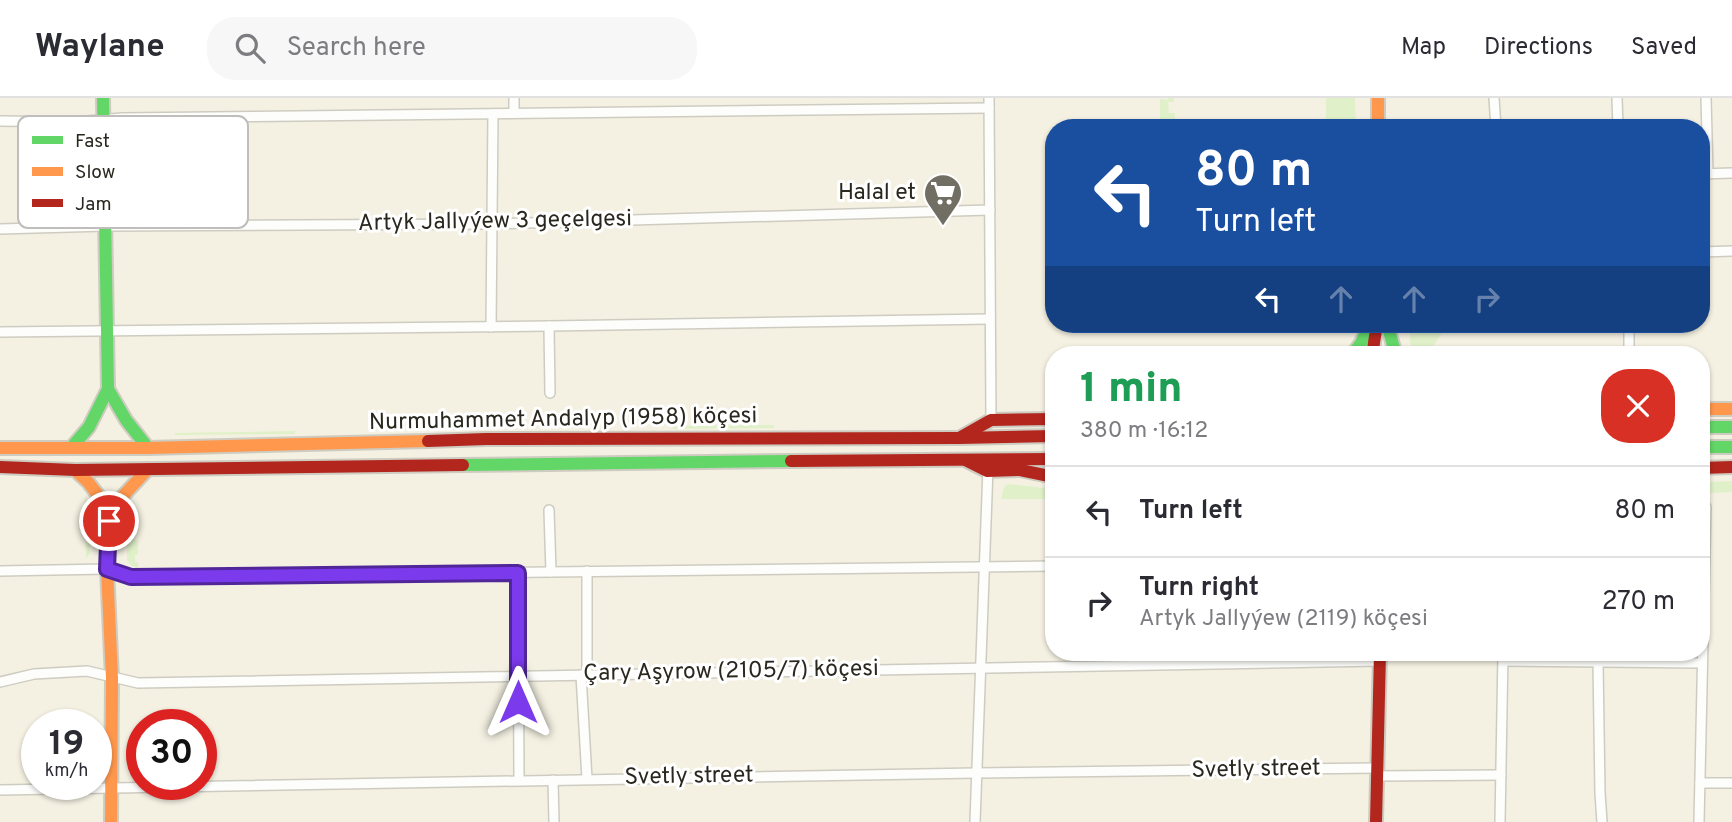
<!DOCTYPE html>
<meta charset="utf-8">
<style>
body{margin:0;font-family:Overpass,sans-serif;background:#f7f7f7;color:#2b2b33;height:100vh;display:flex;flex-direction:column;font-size:26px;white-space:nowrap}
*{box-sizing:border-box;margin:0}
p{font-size:23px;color:#7c7c81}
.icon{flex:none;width:38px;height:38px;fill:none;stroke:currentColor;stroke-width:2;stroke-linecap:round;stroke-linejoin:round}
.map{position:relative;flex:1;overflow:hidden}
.drawer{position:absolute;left:1045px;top:248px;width:665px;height:315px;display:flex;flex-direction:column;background:#fff;border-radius:28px;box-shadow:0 2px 5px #0004}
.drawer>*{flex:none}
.banner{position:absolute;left:1045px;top:21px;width:665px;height:214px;border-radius:28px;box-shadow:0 2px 5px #0004;background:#1a4fa0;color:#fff;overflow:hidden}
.speed{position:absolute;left:21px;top:611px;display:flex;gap:14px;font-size:35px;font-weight:700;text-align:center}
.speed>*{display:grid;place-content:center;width:91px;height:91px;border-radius:50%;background:#fff;box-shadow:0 2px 5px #0004;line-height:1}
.speed small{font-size:18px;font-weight:400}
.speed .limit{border:10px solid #d22;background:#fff;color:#111}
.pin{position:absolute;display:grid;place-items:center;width:60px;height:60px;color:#fff;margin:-30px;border:4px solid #fff;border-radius:50%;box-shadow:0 2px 7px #0007}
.me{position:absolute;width:77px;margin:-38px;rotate:0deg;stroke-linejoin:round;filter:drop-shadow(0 0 5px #0008)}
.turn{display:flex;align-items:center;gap:24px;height:147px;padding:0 35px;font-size:32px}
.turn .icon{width:91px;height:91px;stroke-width:2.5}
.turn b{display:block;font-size:49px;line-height:60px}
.lanes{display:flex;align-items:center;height:66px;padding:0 35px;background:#0003;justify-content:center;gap:35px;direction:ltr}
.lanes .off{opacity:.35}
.round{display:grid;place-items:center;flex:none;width:74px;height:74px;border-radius:28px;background:#f7f7f7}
.summary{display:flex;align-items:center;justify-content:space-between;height:119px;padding:0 35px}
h1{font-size:42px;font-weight:800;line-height:52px;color:#1e9e55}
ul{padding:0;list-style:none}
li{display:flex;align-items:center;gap:21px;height:91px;padding:0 35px;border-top:2px solid #e1e1e2}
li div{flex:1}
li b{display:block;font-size:26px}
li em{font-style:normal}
header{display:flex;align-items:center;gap:42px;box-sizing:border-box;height:98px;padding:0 35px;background:#fff;border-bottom:2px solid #e1e1e2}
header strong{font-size:33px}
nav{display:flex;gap:38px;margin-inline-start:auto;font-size:24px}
.search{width:490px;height:63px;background:#f7f7f7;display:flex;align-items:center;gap:18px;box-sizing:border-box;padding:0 24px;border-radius:28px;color:#7c7c81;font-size:26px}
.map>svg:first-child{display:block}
.green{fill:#e0f1c9}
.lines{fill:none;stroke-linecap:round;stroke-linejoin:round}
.street-casing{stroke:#ceccc1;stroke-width:12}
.fast-casing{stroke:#ceccc1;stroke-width:16}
.slow-casing{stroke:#ceccc1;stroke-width:16}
.jam-casing{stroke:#ceccc1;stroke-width:16}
.street{stroke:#fdfdfb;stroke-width:9}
.fast{stroke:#63d668;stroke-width:12}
.slow{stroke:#ff974d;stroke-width:12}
.jam{stroke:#b3261e;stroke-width:12}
.route-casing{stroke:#51269a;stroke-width:18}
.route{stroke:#7c3aed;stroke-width:12}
.labels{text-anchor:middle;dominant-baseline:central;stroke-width:6;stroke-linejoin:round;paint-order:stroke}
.poi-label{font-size:23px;fill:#2a281e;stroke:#fff;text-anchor:end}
.street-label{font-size:23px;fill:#2a281e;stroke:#fff}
.key{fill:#fff;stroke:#bfbebc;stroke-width:2}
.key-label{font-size:19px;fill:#2a281e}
</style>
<header>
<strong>Waylane</strong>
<div class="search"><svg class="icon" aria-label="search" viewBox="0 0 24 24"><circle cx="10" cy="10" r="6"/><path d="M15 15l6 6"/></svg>Search here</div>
<nav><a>Map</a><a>Directions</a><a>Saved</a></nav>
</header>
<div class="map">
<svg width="1732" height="724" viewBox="0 0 1732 724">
<rect width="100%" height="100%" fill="#f4f1e2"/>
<g class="green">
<path d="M1168 0H1174V4H1168L1169 15H1175V30H1160V1L1168 2Z"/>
<path d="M1326 0H1355L1356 30H1326Z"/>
<path d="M1410 226H1442L1446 229 1427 257H1416L1410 245Z"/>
<path d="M774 327V330L673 331V328Z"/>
<path d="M295 333V336L175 337V335Z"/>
<path d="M1732 383V394L1710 395V384Z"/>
<path d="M1009 386 1053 391V401H1001L1004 389Z"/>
<path d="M85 399 90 409V455L86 461Z"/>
<path d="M129 409 136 411 137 434 135 435V443H138V457H135V464H138V470L132 468 127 462V417Z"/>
</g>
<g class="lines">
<defs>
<g id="street">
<path d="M514 0V15"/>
<path d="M989 0 991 322"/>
<path d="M1494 0 1496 30"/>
<path d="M1617 0 1618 30"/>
<path d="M1706 0 1708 75"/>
<path d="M0 23 75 24 122 20 989 10"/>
<path d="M1701 76 1732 75"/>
<path d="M0 131 105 128 493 126 990 112"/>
<path d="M1701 154 1732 153"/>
<path d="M1629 226V257"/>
<path d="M549 228 550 295"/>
<path d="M491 229 493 16"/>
<path d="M0 234 549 228 990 221"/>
<path d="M549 412 551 474"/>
<path d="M0 473 107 471 131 479 1054 468"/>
<path d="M518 475 519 682"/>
<path d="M1503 563 1702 565"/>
<path d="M1598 564 1600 695 1602 724"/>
<path d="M587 576V473"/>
<path d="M581 577 587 681"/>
<path d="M0 584 34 576 87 573 138 585 1380 563"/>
<path d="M1377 678 1501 677"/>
<path d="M553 682 554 724"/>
<path d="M1700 685H1732"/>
<path d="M0 692 976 675 1378 670"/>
<path d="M975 724 988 370"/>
<path d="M1500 724 1503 555"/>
<path d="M1699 724 1706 409"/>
</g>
<g id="fast">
<path d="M103 0 108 291 126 322 148 350"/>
<path d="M1387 226 1396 257"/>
<path d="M1352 257 1361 245 1370 226"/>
<path d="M1701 329H1732"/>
<path d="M72 349 89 329 108 291"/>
<path d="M1701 349H1732"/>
<path d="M463 367 791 363"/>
</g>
<g id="slow">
<path d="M1378 0V30"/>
<path d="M1701 311H1732"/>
<path d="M0 350H148L428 343"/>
<path d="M75 372 88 384 98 397 109 423 107 471 112 580 111 724"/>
<path d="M109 423 122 399 148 371"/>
</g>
<g id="jam">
<path d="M1372 257 1377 226"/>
<path d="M961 339 991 322 1054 321"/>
<path d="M428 343 486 341 959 340 1054 338"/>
<path d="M791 363 1054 361"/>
<path d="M967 363 987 373 1020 372 1054 379"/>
<path d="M0 369 75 372 463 367"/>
<path d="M1701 370 1732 369"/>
<path d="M1376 724 1380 555"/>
</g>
</defs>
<use href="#street" class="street-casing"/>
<use href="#fast" class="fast-casing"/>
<use href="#slow" class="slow-casing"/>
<use href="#jam" class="jam-casing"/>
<use href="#street" class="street"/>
<use href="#fast" class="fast"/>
<use href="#slow" class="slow"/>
<use href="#jam" class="jam"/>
</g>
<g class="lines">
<defs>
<path id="route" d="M109 423 107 471 131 479 518 475V604"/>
</defs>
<use href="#route" class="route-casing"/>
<use href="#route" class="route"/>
</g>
<defs>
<symbol id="supermarket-pin" viewBox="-11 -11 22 30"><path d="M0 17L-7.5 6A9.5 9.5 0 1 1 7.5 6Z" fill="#716e63" stroke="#fff"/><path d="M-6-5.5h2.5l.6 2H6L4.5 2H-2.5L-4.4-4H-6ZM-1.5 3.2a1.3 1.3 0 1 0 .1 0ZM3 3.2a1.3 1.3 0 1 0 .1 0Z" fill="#fff"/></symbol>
</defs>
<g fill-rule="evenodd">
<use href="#supermarket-pin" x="921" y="73" width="44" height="60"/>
</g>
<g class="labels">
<g class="poi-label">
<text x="916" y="95">Halal et</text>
</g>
<g class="street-label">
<text transform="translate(495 124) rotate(-1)">Artyk Jallyýew 3 geçelgesi</text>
<text transform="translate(563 322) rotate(-1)">Nurmuhammet Andalyp (1958) köçesi</text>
<text transform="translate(731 574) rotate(-1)">Çary Aşyrow (2105/7) köçesi</text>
<text transform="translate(1256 672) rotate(-1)">Svetly street</text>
<text transform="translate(689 679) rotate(-1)">Svetly street</text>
</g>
</g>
<rect x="18" y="18" width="230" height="112" rx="10" class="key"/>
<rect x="32" y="38" width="31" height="8" fill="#63d668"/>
<rect x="32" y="69" width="31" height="9" fill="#ff974d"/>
<rect x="32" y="101" width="31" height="8" fill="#b3261e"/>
<g class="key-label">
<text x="75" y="49">Fast</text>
<text x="75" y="80">Slow</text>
<text x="75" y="112">Jam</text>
</g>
</svg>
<div class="speed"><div>19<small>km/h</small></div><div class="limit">30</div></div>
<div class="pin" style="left:109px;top:423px;background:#d93025"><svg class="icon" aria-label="arrive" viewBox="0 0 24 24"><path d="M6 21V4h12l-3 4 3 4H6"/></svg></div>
<svg class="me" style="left:518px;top:604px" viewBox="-20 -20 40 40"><path d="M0-17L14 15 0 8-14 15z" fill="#7c3aed" stroke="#fff" stroke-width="4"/></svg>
<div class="banner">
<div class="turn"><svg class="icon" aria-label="left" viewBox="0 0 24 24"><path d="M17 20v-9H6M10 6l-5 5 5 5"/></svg><div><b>80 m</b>Turn left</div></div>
<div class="lanes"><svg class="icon" aria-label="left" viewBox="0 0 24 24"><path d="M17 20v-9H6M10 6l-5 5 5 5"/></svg><svg class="icon off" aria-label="ahead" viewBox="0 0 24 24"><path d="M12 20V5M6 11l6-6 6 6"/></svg><svg class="icon off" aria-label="ahead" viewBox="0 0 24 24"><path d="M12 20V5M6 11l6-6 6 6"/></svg><svg class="icon off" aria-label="right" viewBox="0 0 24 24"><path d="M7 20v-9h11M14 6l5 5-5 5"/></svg></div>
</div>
<section class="drawer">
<div class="summary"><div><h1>1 min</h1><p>380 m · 16:12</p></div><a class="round" style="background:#d93025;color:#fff"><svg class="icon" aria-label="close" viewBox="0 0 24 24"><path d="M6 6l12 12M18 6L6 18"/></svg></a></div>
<ul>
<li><svg class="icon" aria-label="left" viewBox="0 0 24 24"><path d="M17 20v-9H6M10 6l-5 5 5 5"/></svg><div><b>Turn left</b></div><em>80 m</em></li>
<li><svg class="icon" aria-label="right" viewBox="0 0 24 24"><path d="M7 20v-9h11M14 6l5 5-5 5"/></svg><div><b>Turn right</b><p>Artyk Jallyýew (2119) köçesi</p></div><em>270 m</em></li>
</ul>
</section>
</div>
